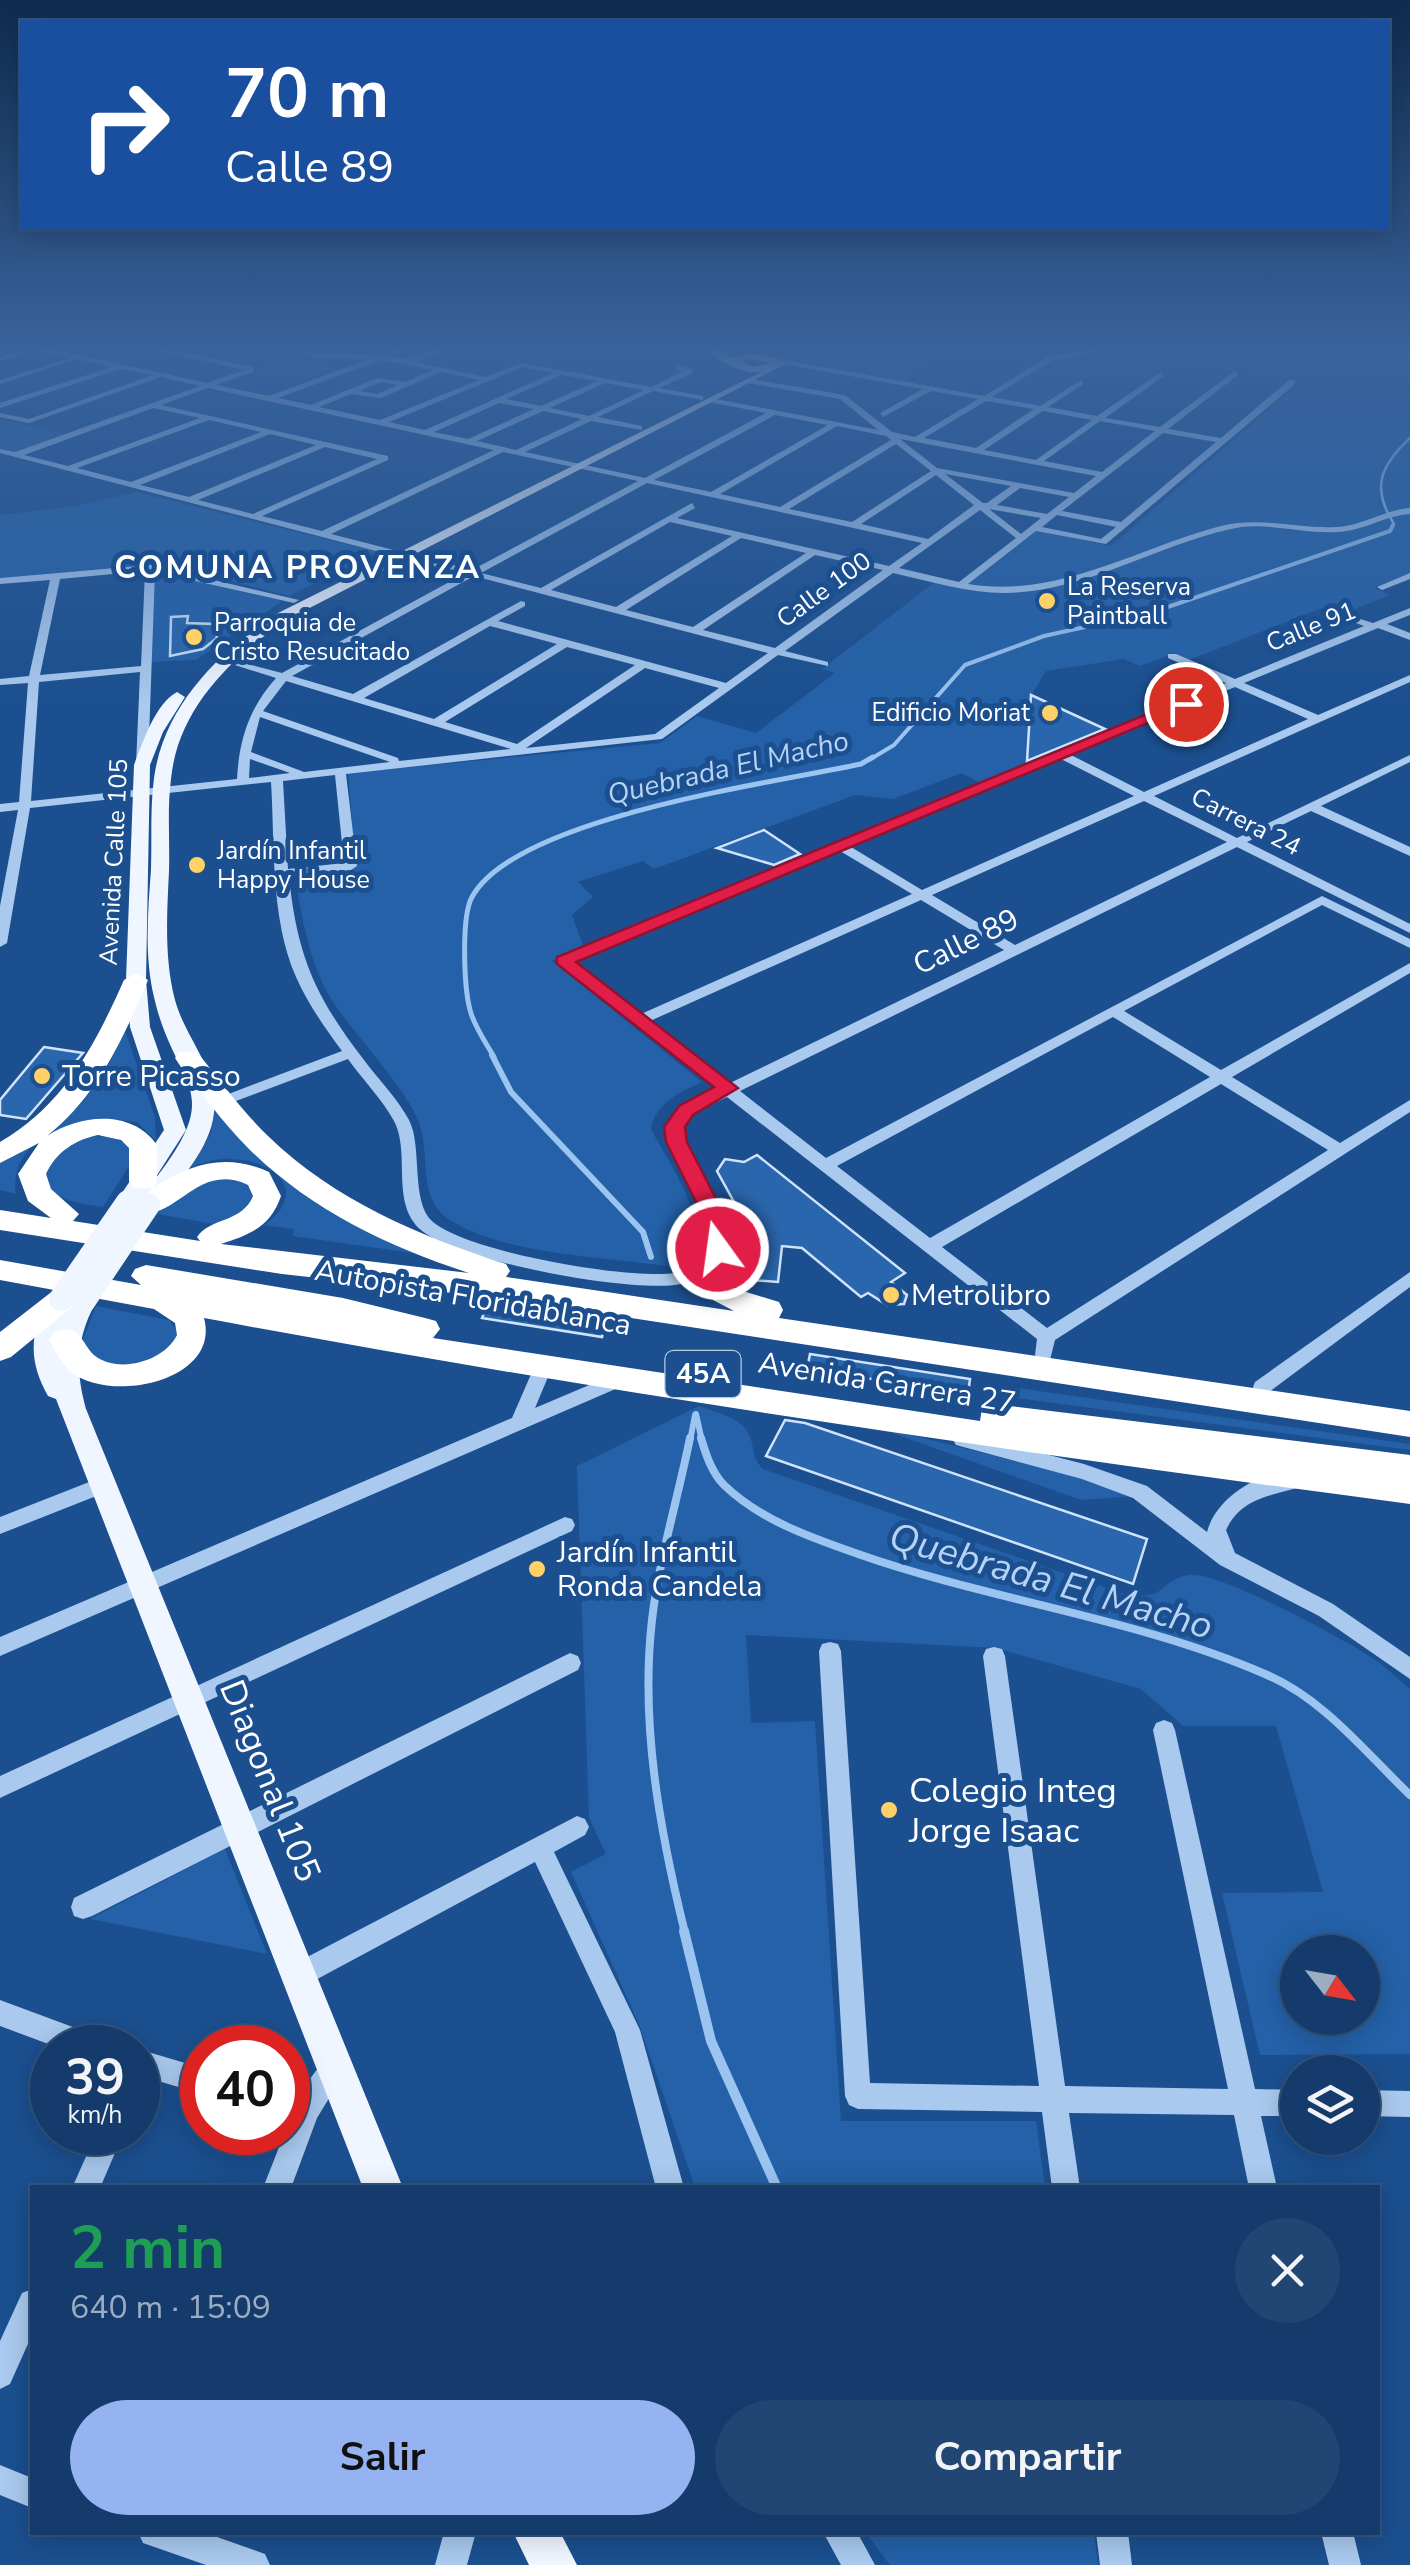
<!DOCTYPE html>
<html lang="es">
<meta charset="utf-8">
<style>
body{margin:0;font-family:"Nunito Sans",sans-serif;background:#214673;color:#f1f3f6;height:100vh;display:flex;flex-direction:column;font-size:38px;white-space:nowrap}
*{box-sizing:border-box;margin:0}
p{font-size:32px;color:#9dadc1}
.icon{flex:none;width:55px;height:55px;fill:none;stroke:currentColor;stroke-width:2;stroke-linecap:round;stroke-linejoin:round}
.map{position:relative;flex:1;overflow:hidden}
.details{position:absolute;left:30px;top:2185px;width:1350px;height:350px;display:flex;flex-direction:column;background:#143b6b;border-radius:0px;box-shadow:0 5px 25px #0003,0 0 0 2px #33557e}
.details>*{flex:none}
.top-card{position:absolute;left:20px;top:20px;width:1370px;height:210px;border-radius:0px;box-shadow:0 5px 25px #0003,0 0 0 2px #33557e;background:#1a4fa0;color:#fff;overflow:hidden}
.needle{width:65px;rotate:121deg}
.controls{position:absolute;left:1280px;top:1935px;display:grid;gap:20px}
.controls a{display:grid;place-items:center;width:100px;height:100px;border-radius:50%;background:#143b6b;box-shadow:0 5px 25px #0003,0 0 0 2px #33557e;font-size:50px}
.speed{position:absolute;left:30px;top:2025px;display:flex;gap:20px;font-size:50px;font-weight:700;text-align:center}
.speed>*{display:grid;place-content:center;width:130px;height:130px;border-radius:50%;background:#143b6b;box-shadow:0 5px 25px #0003,0 0 0 2px #33557e;line-height:1}
.speed small{font-size:25px;font-weight:400}
.speed .limit{border:15px solid #d22;background:#fff;color:#111}
.pin{position:absolute;display:grid;place-items:center;width:85px;height:85px;color:#fff;margin:-42px;border:5px solid #fff;border-radius:50%;box-shadow:0 2px 10px #0007}
.me{position:absolute;width:110px;margin:-55px;rotate:346deg;stroke-linejoin:round;filter:drop-shadow(0 0 8px #0008)}
.turn{display:flex;align-items:center;gap:35px;height:210px;padding:0 40px;font-size:45px}
.turn .icon{width:130px;height:130px;stroke-width:2.5}
.turn b{display:block;font-size:70px;line-height:85px}
.round{display:grid;place-items:center;flex:none;width:105px;height:105px;border-radius:52px;background:#214673}
.head{display:flex;align-items:center;justify-content:space-between;height:170px;padding:0 40px}
h1{font-size:60px;font-weight:700;line-height:75px;color:#1e9e55}
.primary-button{display:flex;gap:20px;margin-top:auto;padding:20px 40px}
.primary-button a{flex:1;height:115px;border-radius:60px;background:#95b2f1;color:#111;font-size:40px;font-weight:700;line-height:115px;text-align:center}
.primary-button a+a{background:#214673;color:#f1f3f6}
.map>svg:first-child{display:block}
.green{fill:#2461a8;fill-rule:evenodd}
.lines{fill:none;stroke-linecap:round;stroke-linejoin:round}
.stream-far5{stroke:#9cc4f0;stroke-width:2.5}
.stream-far4{stroke:#9cc4f0;stroke-width:4}
.stream-far3{stroke:#9cc4f0;stroke-width:5}
.stream-far2{stroke:#9cc4f0;stroke-width:6}
.stream-far1{stroke:#9cc4f0;stroke-width:8}
.stream{stroke:#9cc4f0;stroke-width:10}
.building{fill:#2a66ad;stroke:#cfe3fa;stroke-width:2.5}
.minor{fill:#a9c9ee;fill-rule:evenodd}
.major{fill:#f0f6ff;fill-rule:evenodd}
.highway{fill:#fff;fill-rule:evenodd}
.major-bridge{stroke:#f0f6ff;stroke-width:24}
.route{fill:#e11d48;stroke:#92132f;stroke-width:2.5}
.poi-dot{fill:#ffd166;stroke:#1b4f8f;stroke-width:4}
.labels{text-anchor:middle;dominant-baseline:central;stroke-width:10;stroke-linejoin:round;paint-order:stroke}
.far-poi-label{font-size:25px;fill:#fff;stroke:#1b4f8f;text-anchor:start}
.far-street-label{font-size:25px;fill:#fff;stroke:#1b4f8f}
.far-water-label{font-size:28px;font-style:italic;fill:#b5d3f5;stroke:#1b4f8f}
.shield{fill:#1b4f8f;stroke:#bbcadd;stroke-width:2.5}
.shield-label{font-size:28px;font-weight:bold;fill:#fff}
.street-label{font-size:30px;fill:#fff;stroke:#1b4f8f}
.poi-label{font-size:30px;fill:#fff;stroke:#1b4f8f;text-anchor:start}
.far-district-label{font-size:32px;font-weight:bold;letter-spacing:2.5px;fill:#fff;stroke:#1b4f8f}
.near-street-label{font-size:35px;fill:#fff;stroke:#1b4f8f}
.near-poi-label{font-size:35px;fill:#fff;stroke:#1b4f8f;text-anchor:start}
.near-water-label{font-size:38px;font-style:italic;fill:#b5d3f5;stroke:#1b4f8f}
</style>
<div class="map">
<svg width="1410" height="2565" viewBox="0 0 1410 2565">
<rect width="100%" height="100%" fill="#1b4f8f"/>
<g class="green">
<path d="M1127 346H1234L1252 352 1410 346V573L1374 588 1390 595 1345 613 1327 606 1189 660 1174 653 1140 666 1124 659 1046 671 1031 696 1027 764 982 784 962 773 893 799 855 795 654 869 643 861 578 882 593 897 572 915 583 946 552 961 702 1082C679 1093 656 1102 651 1129 668 1163 723 1235 679 1265L666 1266C604 1257 502 1254 450 1220 416 1198 431 1156 419 1123 408 1091 356 1036 335 1005 309 966 303 920 294 875L356 868 348 773 660 743 697 716 756 733 835 673 822 669 935 582 963 588 1036 531 1111 546 1295 387 1306 384 1231 371 1157 373 1151 378 1078 381 1040 406 995 398 1057 358Z"/>
<path d="M848 351 929 365 902 380 820 365Z"/>
<path d="M282 359 335 368 287 386 238 376Z"/>
<path d="M0 419 65 434 13 453 0 448Z"/>
<path d="M137 492 377 552 289 596 187 570 139 566 0 578V515L75 506Z"/>
<path d="M154 570 282 601 196 660 150 662Z"/>
<path d="M125 1031 155 1117 156 1141 137 1122C89 1116 8 1130 16 1194L0 1190V1161C69 1120 91 1105 125 1031Z"/>
<path d="M215 1110 370 1231 413 1253 292 1236 294 1229 264 1225C312 1191 273 1160 231 1159 217 1158 204 1163 191 1167L211 1133Z"/>
<path d="M89 1136 113 1137 130 1146 131 1163 103 1207C77 1203 45 1201 44 1169L64 1146Z"/>
<path d="M231 1175 250 1186 253 1194 246 1212 213 1224 157 1214 183 1187Z"/>
<path d="M96 1306 169 1320 178 1332 176 1344 140 1368 98 1365 81 1344Z"/>
<path d="M996 1385 1410 1444V1450L994 1395Z"/>
<path d="M699 1406C714 1412 741 1417 748 1433 756 1447 750 1456 763 1469L1118 1592C1170 1604 1155 1581 1189 1575 1219 1571 1346 1640 1374 1659 1387 1668 1398 1679 1410 1689V2054L1260 2055 1222 1893 1323 1892 1276 1726H1183L1141 1689 996 1648 746 1635 751 1723 815 1721 841 2121H1036L1045 2187H695L640 2027 571 1872 606 1854 589 1818 577 1466ZM1298 1952H1362V2018H1298Z"/>
<path d="M867 1424 1111 1485 1134 1496 1081 1500Z"/>
<path d="M225 1849 267 1954 90 1919Z"/>
<path d="M866 2533H1094L1098 2565H890Z"/>
</g>
<g class="lines">
<path class="stream-far5" d="M1392 528 1394 524C1371 488 1380 466 1410 438"/>
<path class="stream-far4" d="M869 760 894 745 965 665 1044 636 1153 612 1390 531 1393 525"/>
<path class="stream-far3" d="M494 1057C486 1043 474 1026 470 1010 464 987 461 917 472 897 516 817 773 783 861 764L873 757"/>
<g class="stream-far2">
<path d="M492 1055 511 1092 643 1232 651 1257"/>
<path d="M696 1414 702 1441"/>
<path d="M690 1441 695 1415"/>
</g>
<g class="stream-far1">
<path d="M701 1438C706 1455 712 1473 724 1485 760 1520 812 1538 858 1554 992 1601 1136 1618 1265 1674 1324 1699 1365 1752 1410 1795"/>
<path d="M685 1933C660 1832 640 1724 652 1620 659 1559 678 1498 690 1438"/>
</g>
<path class="stream" d="M684 1931 711 2041 777 2188"/>
</g>
<g class="building">
<path d="M188 616 187 623 214 624 217 638 203 649 170 656 171 617Z"/>
<path d="M1031 695 1105 729 1027 761Z"/>
<path d="M764 830 800 854 774 865 717 848Z"/>
<path d="M44 1047 83 1053 26 1119 0 1115V1100Z"/>
<path d="M757 1155 905 1273 891 1282 907 1295 904 1304 887 1305 868 1293 861 1297 802 1248 782 1246 778 1282 737 1279 745 1222 717 1171 725 1159 744 1162Z"/>
<path d="M488 1304 607 1323 602 1337 482 1318Z"/>
<path d="M810 1354 970 1379 968 1394 807 1369Z"/>
<path d="M785 1420 805 1423 1147 1539 1133 1584 766 1456Z"/>
</g>
<g class="lines">
<g class="minor">
<path d="M24 346H38L207 383 244 370 138 346H152L254 367 253 372 216 385 269 396 369 359 315 358 298 346H306L317 354 380 355 403 346H413L388 357C421 363 425 346 453 346L416 362 485 377 522 363 651 387 683 371 677 370V366L693 369V373L659 388 703 396V400L653 391 598 417 642 426V430L591 421 525 452 645 478 766 413 708 402 711 398 878 430 840 399 748 383 751 379 845 395 892 432 915 437 978 399 931 391 883 417 880 413 923 389 771 362 774 358 984 396 1047 357 1105 346H1120L1052 361 992 397 1040 406 1081 380 1084 384 1048 407 1097 416 1161 372 1164 376 1105 418 1160 427 1235 371 1238 375 1168 429 1221 438 1289 380H1295V384L1106 544 1036 531 968 584C1058 599 1137 548 1221 526 1260 516 1297 529 1336 527 1362 526 1384 510 1410 508V514C1384 516 1363 531 1337 532 1301 534 1266 521 1231 529 1154 546 1085 592 1005 593 967 593 929 581 893 573L785 651 828 662V666L778 655 662 739 346 774 357 866 351 870 289 876C297 958 317 999 364 1060 378 1079 398 1099 409 1120 423 1147 410 1203 433 1222 468 1252 630 1280 675 1273 689 1271 706 1260 710 1246 719 1210 671 1163 666 1127L680 1108 718 1089 558 964V958L1226 683 1168 658V654H1176L1235 679 1364 626 1323 611V607L1373 623 1410 608V615L1387 624 1410 633V640L1378 628 1244 683 1318 715 1410 675V682L1154 796 1237 838 1410 755V762L1321 806 1410 847V856L1311 811 1247 842 1410 924V933L1237 847 740 1091 826 1158 1322 896 1410 939V948L1322 905 1124 1011 1221 1070 1410 963V973L1232 1077 1340 1143 1410 1100V1112L1055 1340 1050 1360H1038L1035 1355 1037 1339 727 1097 692 1114 682 1127C687 1164 737 1211 726 1247 721 1267 700 1280 681 1284 634 1294 456 1261 421 1230 390 1203 411 1153 394 1121 382 1099 362 1079 348 1059L228 1104H218L215 1101 218 1098 342 1051C325 1028 308 1004 296 977 270 917 275 846 271 782L30 808 7 943 0 947V906L18 810 0 812V804L19 802 28 683 0 685V679L29 676 50 580 0 584V578L150 565 299 600 294 603 155 572 148 765 142 769 136 765 140 672 39 682 31 801 237 779C239 740 249 708 276 678L225 662V658L282 673 464 574 0 453V449L15 452 200 386 161 377 29 423 0 417V413L29 419 153 375 121 369 0 408V403L112 367 77 359 0 384V380L70 358 36 350 0 361V357L28 348ZM381 360 433 370 406 382 377 378 311 405 278 398ZM523 367 553 373 425 430 389 422ZM441 372 479 380 380 420 319 407 351 394 381 398ZM561 375 597 381 541 406 506 399ZM381 382 398 385 377 394 359 391ZM605 383 644 390 589 416 550 408ZM208 388 494 450 322 531 262 516 388 460V456L161 405ZM986 401 1034 409 976 448 924 438ZM499 403 534 409 468 439 434 432ZM153 408 200 418 68 466 24 455ZM543 411 582 419 516 450 477 441ZM1043 411 1092 420 1036 460 984 450ZM775 415 828 425 711 492 654 480ZM209 420 261 432 131 482 77 468ZM1100 421 1155 431 1102 472 1044 461ZM837 426 886 436 891 440 780 507 720 494ZM1163 433 1216 442 1121 522 1062 511ZM270 434 316 445 189 497 140 485ZM900 439 1096 476 1074 493 937 468ZM896 444 931 471 852 522 789 509ZM325 447 377 459 253 514 198 500ZM503 452 638 481 472 570 331 534ZM945 474 1011 486 987 503H983ZM936 475 974 505 928 539 861 524ZM647 483 922 543 889 566 677 518 695 508 692 503 541 588 481 573ZM1020 488 1069 497 1047 514 997 505ZM989 509 1041 518 1021 534ZM980 510 1016 538 959 582 899 568ZM1057 515 1116 527 1101 539 1042 527ZM670 522 732 536 616 607 551 590ZM741 538 806 553 693 627 626 610ZM815 555 883 570 775 648 703 630ZM145 571 141 666 40 675 60 579ZM474 576 768 653 726 683 498 621 525 606V602L521 601 353 694 292 676ZM490 626 557 644 434 719 364 698ZM567 647 635 665 517 744 445 722ZM645 668 719 688 655 734 526 748ZM286 681 511 749 399 761 398 758 263 711ZM1235 687 1308 719 1144 792 1071 755ZM260 717 390 762 304 772 251 752ZM250 759 290 773 249 778ZM1061 759 1134 796 922 890 851 847ZM335 775 344 863 288 869 283 781ZM1144 801 1227 842 1015 945 932 895ZM840 851 912 894 641 1014 573 962ZM921 900 1004 950 730 1083 650 1021ZM1113 1017 1210 1077 930 1238 837 1166ZM1221 1084 1328 1150 1047 1328 942 1247Z"/>
<path d="M1410 573V579L1382 590 1377 587Z"/>
<path d="M1410 1272V1287L1269 1392H1255L1253 1387 1255 1382Z"/>
<path d="M544 1358 551 1360 553 1365 535 1408 620 1372 627 1374 629 1379 627 1384 0 1656V1637L512 1418 535 1365 537 1360Z"/>
<path d="M963 1433 1084 1464 1147 1486 1207 1532C1216 1497 1264 1466 1300 1475L1303 1481 1300 1487C1270 1496 1241 1498 1226 1530L1235 1553 1333 1604 1410 1657V1679L1319 1616 1220 1565 1133 1498 1082 1479 956 1445 953 1440 956 1435Z"/>
<path d="M102 1477 109 1479 112 1485 109 1491 0 1534V1517Z"/>
<path d="M565 1517 572 1519 575 1525 572 1531 0 1798V1776Z"/>
<path d="M830 1642 838 1644 841 1651 870 2083 1039 2086 983 1656 986 1649 994 1647 1002 1649 1005 1656 1065 2086 1228 2089 1153 1730 1156 1723 1164 1720 1172 1723 1175 1730 1255 2089 1298 2090V2116H1261L1277 2188H1249L1234 2115 1069 2113 1080 2188H1052L1042 2112 858 2109 849 2105 845 2096 819 1651 822 1644Z"/>
<path d="M570 1653 578 1656 581 1663 578 1670 92 1916 83 1919 74 1916 71 1907 74 1898Z"/>
<path d="M577 1816 585 1819 589 1827 585 1835 554 1852 640 2030 684 2188H656L615 2032 535 1862 308 1984 299 1988 290 1984 286 1975 290 1966Z"/>
<path d="M0 2000 105 2039 109 2048H59L0 2026Z"/>
<path d="M138 2049 202 2068V2094L138 2075Z"/>
<path d="M335 2054 344 2058 348 2067 317 2118 291 2188H263L285 2132H288C289 2111 315 2062 335 2054Z"/>
<path d="M1362 2090 1410 2091V2117L1362 2116Z"/>
<path d="M97 2132H124L100 2188H72Z"/>
<path d="M32 2289V2335L10 2384 0 2389V2341L22 2293Z"/>
<path d="M0 2465 32 2478V2508L0 2495Z"/>
<path d="M138 2532H203L265 2554 270 2565H206L143 2543Z"/>
<path d="M444 2532H476L467 2565H435Z"/>
<path d="M823 2532H857L875 2565H841Z"/>
<path d="M1096 2532H1128L1132 2565H1100Z"/>
<path d="M1321 2532H1353L1361 2565H1329Z"/>
</g>
<g class="major">
<path d="M700 346H713L733 358C749 352 772 351 784 365L288 619C232 657 178 708 171 779 167 810 170 841 169 871 167 913 164 958 175 1000 185 1038 220 1072 214 1113 210 1150 178 1182 156 1211L148 1213 137 1207 120 1208 116 1202 164 1130 130 1027 126 980 134 765C143 742 155 704 177 692L185 697 163 732 150 765 146 980 150 1027 186 1130 152 1183C229 1086 175 1090 154 997 144 955 148 911 151 869 152 838 150 808 154 778 164 705 220 651 278 613L761 372C740 375 716 358 700 346ZM748 359 771 363 754 367 741 362Z"/>
<path d="M60 1291 72 1299 83 1293 92 1296 96 1302C76 1338 75 1370 86 1409L403 2188H363L56 1399 48 1396C27 1359 30 1330 51 1294Z"/>
<path d="M513 2532H560L577 2565H529Z"/>
</g>
<g class="highway">
<path d="M136 973 148 980C124 1037 97 1097 47 1136 80 1114 132 1109 157 1145V1181L153 1188C191 1163 227 1153 269 1172L281 1196C271 1226 250 1235 221 1244L469 1273C388 1247 309 1209 248 1148 222 1122 201 1092 179 1064L175 1058 179 1052H197C220 1080 241 1110 268 1136 334 1200 419 1236 506 1264L510 1271 506 1277 734 1311 713 1300 698 1275 708 1242H728L733 1249 728 1263 730 1280 743 1291 779 1302 783 1310 779 1318 1410 1411V1437L507 1299 282 1274 0 1230V1210L51 1218 28 1201 18 1174 39 1143 0 1163V1142C64 1105 95 1045 124 980ZM98 1135 121 1140 129 1148V1181L133 1188H153L134 1205 138 1212C176 1222 197 1161 248 1185L253 1196C242 1223 211 1217 197 1237L200 1241 73 1221 79 1214 51 1189 46 1174C56 1152 75 1140 98 1135Z"/>
<path d="M0 1260 141 1285 131 1276 135 1269 146 1265 343 1298 425 1318 436 1321 440 1329 433 1338 980 1421 982 1408 994 1404 1410 1455V1504C1007 1451 604 1393 204 1318 221 1381 111 1404 71 1372 62 1364 55 1351 49 1340L54 1332C62 1330 70 1327 77 1333 85 1341 88 1352 98 1358 123 1373 165 1360 177 1335L175 1323 154 1309 73 1294 76 1299 72 1307 11 1357 0 1361V1332L54 1290 0 1280Z"/>
</g>
<g class="major-bridge">
<path d="M61 1299 128 1202"/>
<path d="M83 1302 148 1205"/>
</g>
</g>
<linearGradient id="sky" x2="0" y2="1"><stop stop-color="#0f2b4f"/><stop offset="0.49" stop-color="#39639b"/><stop offset="1" stop-color="#39639b" stop-opacity="0"/></linearGradient>
<rect width="1410" height="705" fill="url(#sky)"/>
<path class="route" d="M1181 700 1193 704 576 962 738 1088 693 1115 685 1127 687 1142 728 1222 729 1249 718 1257 710 1254 706 1222 666 1142 664 1127 679 1106 714 1087 557 964V957Z"/>
<g class="poi-dot">
<circle cx="1047" cy="601" r="10"/>
<circle cx="194" cy="637" r="10"/>
<circle cx="1050" cy="713" r="10"/>
<circle cx="197" cy="865" r="10"/>
<circle cx="42" cy="1076" r="10"/>
<circle cx="891" cy="1295" r="10"/>
<circle cx="537" cy="1569" r="10"/>
<circle cx="889" cy="1810" r="10"/>
</g>
<g class="labels">
<g class="far-poi-label">
<text x="1067" y="587">La Reserva<tspan x="1067" dy="29">Paintball</tspan></text>
<text x="214" y="623">Parroquia de<tspan x="214" dy="29">Cristo Resucitado</tspan></text>
<text x="1030" y="713" text-anchor="end">Edificio Moriat</text>
<text x="217" y="851">Jardín Infantil<tspan x="217" dy="29">Happy House</tspan></text>
</g>
<g class="far-street-label">
<text transform="translate(824 590) rotate(-36)">Calle 100</text>
<text transform="translate(1311 627) rotate(-22)">Calle 91</text>
<text transform="translate(1246 822) rotate(27)">Carrera 24</text>
<text transform="translate(114 862) rotate(-87)">Avenida Calle 105</text>
</g>
<g class="far-water-label">
<text transform="translate(728 768) rotate(-13)">Quebrada El Macho</text>
</g>
<rect class="shield" x="665.5" y="1351" width="75" height="46" rx="8"/>
<g class="shield-label">
<text x="703" y="1374">45A</text>
</g>
<g class="street-label">
<text transform="translate(966 942) rotate(-26)">Calle 89</text>
<text transform="translate(473 1298) rotate(10)">Autopista Floridablanca</text>
<text transform="translate(887 1383) rotate(9)">Avenida Carrera 27</text>
</g>
<g class="poi-label">
<text x="62" y="1076">Torre Picasso</text>
<text x="911" y="1295">Metrolibro</text>
<text x="557" y="1552">Jardín Infantil<tspan x="557" dy="34">Ronda Candela</tspan></text>
</g>
<g class="far-district-label">
<text x="298" y="567">COMUNA PROVENZA</text>
</g>
<g class="near-street-label">
<text transform="translate(270 1781) rotate(68)">Diagonal 105</text>
</g>
<g class="near-poi-label">
<text x="909" y="1790">Colegio Integ<tspan x="909" dy="40">Jorge Isaac</tspan></text>
</g>
<g class="near-water-label">
<text transform="translate(1051 1581) rotate(16)">Quebrada El Macho</text>
</g>
</g>
</svg>
<div class="controls">
<a><svg class="needle" viewBox="-14 -14 28 28"><path d="M0-13l5 13h-10z" fill="#e53935"/><path d="M0 13l5-13h-10z" fill="#9dadc1"/></svg></a>
<a><svg class="icon" aria-label="layers" viewBox="0 0 24 24"><path d="M12 4l9 5-9 5-9-5zM3 14l9 5 9-5"/></svg></a>
</div>
<div class="speed"><div>39<small>km/h</small></div><div class="limit">40</div></div>
<div class="pin" style="left:1186px;top:704px;background:#d93025"><svg class="icon" aria-label="arrive" viewBox="0 0 24 24"><path d="M6 21V4h12l-3 4 3 4H6"/></svg></div>
<svg class="me" style="left:718px;top:1249px" viewBox="-20 -20 40 40"><circle r="17" fill="#e11d48" stroke="#fff" stroke-width="3"/><path d="M0-11L8 9 0 5-8 9z" fill="#fff"/></svg>
<div class="top-card">
<div class="turn"><svg class="icon" aria-label="right" viewBox="0 0 24 24"><path d="M7 20v-9h11M14 6l5 5-5 5"/></svg><div><b>70 m</b>Calle 89</div></div>
</div>
<section class="details">
<div class="head"><div><h1>2 min</h1><p>640 m · 15:09</p></div><a class="round"><svg class="icon" aria-label="close" viewBox="0 0 24 24"><path d="M6 6l12 12M18 6L6 18"/></svg></a></div>
<div class="primary-button"><a>Salir</a><a>Compartir</a></div>
</section>
</div>
